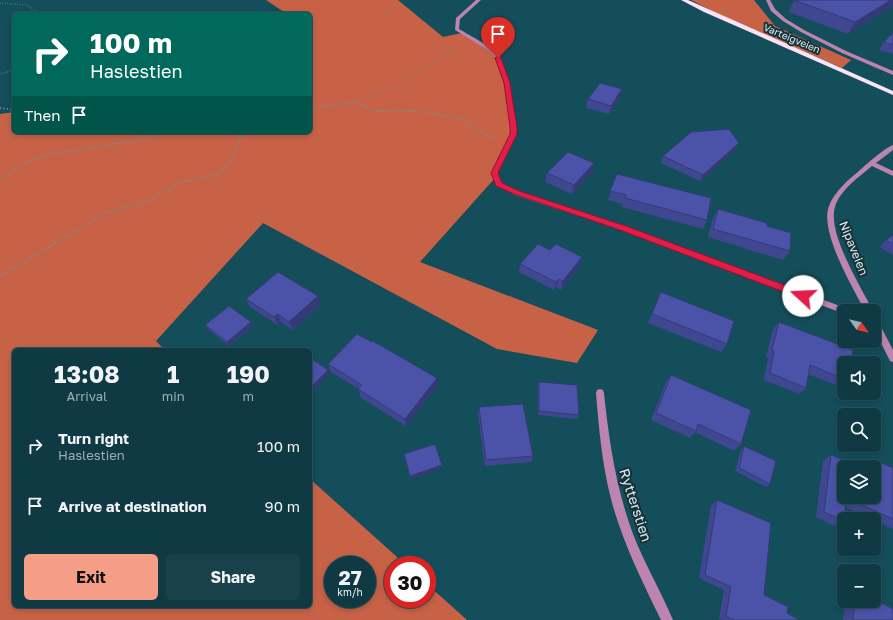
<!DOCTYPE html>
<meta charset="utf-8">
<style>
body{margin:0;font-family:"Golos Text",sans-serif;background:#18414b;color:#f1f3f6;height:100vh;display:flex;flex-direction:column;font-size:15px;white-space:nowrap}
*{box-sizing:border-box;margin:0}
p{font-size:13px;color:#9badb2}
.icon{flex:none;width:22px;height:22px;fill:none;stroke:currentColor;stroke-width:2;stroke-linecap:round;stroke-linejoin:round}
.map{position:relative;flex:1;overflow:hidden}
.side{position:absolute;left:12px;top:348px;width:300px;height:260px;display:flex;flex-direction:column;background:#0f3a44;border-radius:6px;box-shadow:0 2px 6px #0003,0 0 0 1px #2f545d}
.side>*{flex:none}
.top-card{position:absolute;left:12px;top:12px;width:300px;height:122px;border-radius:6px;box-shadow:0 2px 6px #0003,0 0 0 1px #2f545d;background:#00695c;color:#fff;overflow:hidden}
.needle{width:26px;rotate:124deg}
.fabs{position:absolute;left:837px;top:304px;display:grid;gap:8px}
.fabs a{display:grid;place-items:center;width:44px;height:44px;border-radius:6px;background:#0f3a44;box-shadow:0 2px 6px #0003,0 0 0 1px #2f545d;font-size:20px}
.speed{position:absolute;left:324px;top:556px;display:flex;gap:8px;font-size:20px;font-weight:700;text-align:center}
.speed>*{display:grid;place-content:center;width:52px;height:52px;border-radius:50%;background:#0f3a44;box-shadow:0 2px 6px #0003,0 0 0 1px #2f545d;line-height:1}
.speed small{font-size:10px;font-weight:400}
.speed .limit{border:6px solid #d22;background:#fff;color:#111}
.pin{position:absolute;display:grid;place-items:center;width:34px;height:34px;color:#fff;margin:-41px -17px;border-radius:50% 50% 50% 0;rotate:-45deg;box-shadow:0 0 4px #0007}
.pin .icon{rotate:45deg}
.me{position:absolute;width:44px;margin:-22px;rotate:290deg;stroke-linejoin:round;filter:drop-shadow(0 0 3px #0008)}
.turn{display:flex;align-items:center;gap:14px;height:84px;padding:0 12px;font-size:18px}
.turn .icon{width:52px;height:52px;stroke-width:2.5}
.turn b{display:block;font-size:28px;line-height:34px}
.then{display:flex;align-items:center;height:38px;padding:0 12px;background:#0003;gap:8px;font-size:15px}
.eta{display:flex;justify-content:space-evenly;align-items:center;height:68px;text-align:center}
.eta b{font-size:24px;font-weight:700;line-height:28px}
.primary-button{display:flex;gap:8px;margin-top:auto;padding:8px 12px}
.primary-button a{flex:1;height:46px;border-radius:6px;background:#f49e87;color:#111;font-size:16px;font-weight:700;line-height:46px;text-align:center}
.primary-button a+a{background:#18414b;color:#f1f3f6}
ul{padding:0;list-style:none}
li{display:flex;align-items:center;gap:12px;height:60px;padding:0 12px}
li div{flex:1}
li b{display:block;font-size:15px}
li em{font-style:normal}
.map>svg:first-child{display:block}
.forest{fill:#c76247;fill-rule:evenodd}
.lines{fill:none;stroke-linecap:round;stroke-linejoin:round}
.path-far2{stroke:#67949f;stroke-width:1.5;stroke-dasharray:0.5 2;stroke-linecap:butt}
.path-far1{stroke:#67949f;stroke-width:2;stroke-dasharray:1 2.5;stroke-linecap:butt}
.path{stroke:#67949f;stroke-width:2.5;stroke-dasharray:1 3;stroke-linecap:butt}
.service{fill:#bc84ae;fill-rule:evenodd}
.minor{fill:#bc84ae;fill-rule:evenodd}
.primary{fill:#fae3f4;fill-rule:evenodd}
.wall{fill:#404791}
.shaded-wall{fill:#343a76}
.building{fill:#4b53a9;stroke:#343a76}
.route{fill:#e11d48;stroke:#92132f}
.labels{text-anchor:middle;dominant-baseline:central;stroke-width:4;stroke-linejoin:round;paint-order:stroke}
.far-street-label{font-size:10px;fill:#d5f1f9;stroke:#193136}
.street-label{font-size:12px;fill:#d5f1f9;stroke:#193136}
.near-street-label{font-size:14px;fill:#d5f1f9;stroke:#193136}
</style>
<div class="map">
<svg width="893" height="620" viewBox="0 0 893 620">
<rect width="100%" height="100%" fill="#144e5b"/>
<g class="forest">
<path d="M266 0H398L443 37 462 33 488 48 498 57 507 83 514 128 495 178 420 262 598 330 577 363 497 349 263 223 156 341 165 350H14V606H310V479L406 565H393V599H427V584L467 620H0V114L14 112V132H310V14H287ZM333 565H367V599H333Z"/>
<path d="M691 0H754L775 26 851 60 842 68 718 14Z"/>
</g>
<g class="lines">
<g class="path-far2">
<path d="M0 3 27 5 41 14"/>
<path d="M170 14 172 10"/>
<path d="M0 74 14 70"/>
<path d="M355 102 359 104"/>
<path d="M342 104C384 97 422 70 457 46"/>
</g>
<g class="path-far1">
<path d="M357 103 374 111H417L459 118 494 139"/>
<path d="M0 108 14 110"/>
<path d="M310 108 348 103"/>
<path d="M0 179 28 162 46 155 140 140 170 132"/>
<path d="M67 236 104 214 150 200 179 183 216 175 231 162 243 132"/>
</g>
<path class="path" d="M0 276 69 235"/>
<path class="service" d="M766 0H770L775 9 786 19 804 30 846 51 893 71V75L842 53 801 32 783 21 771 11Z"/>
<g class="minor">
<path d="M476 0H481L460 19 459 29 490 47 500 56 510 83 516 134 497 173 502 183 519 191 625 226 848 309 849 311H844V314L842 313 621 230 515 195 497 185 491 173 510 134 504 83 496 58 486 49 455 30 456 18Z"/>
<path d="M893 145V150L876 163 893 171V176L872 166C859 177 840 190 835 207 827 233 861 287 873 311H865C853 288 819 231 829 206 834 192 848 180 859 171 867 164 883 149 893 145Z"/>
<path d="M874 318 877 319 893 350V362L890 361 874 329Z"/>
<path d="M600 389 603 390 604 393C609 441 616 488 633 534 644 563 661 591 673 620H661C642 581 622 541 611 499 602 464 599 429 596 393L597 390Z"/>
</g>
<path class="primary" d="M681 0H688L893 91V95L704 12Z"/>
</g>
<g class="wall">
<path d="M794 0H893V6L848 34 789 12Z"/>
<path d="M893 33V54L879 50 884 42Z"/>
<path d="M620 98 609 114 586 108 588 99Z"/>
<path d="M736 149 700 181 661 163 663 156Z"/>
<path d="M592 172 572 194 545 182 547 173Z"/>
<path d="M617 174 707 220 703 229 622 207 623 204 608 200Z"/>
<path d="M718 209 767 226 790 251 783 260 708 237 713 218Z"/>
<path d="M893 235V255L880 247 886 240Z"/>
<path d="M550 250 582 257 580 265 561 290 556 287 554 290 519 272 520 264Z"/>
<path d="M661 292 727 344 721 352 648 323Z"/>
<path d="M246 299 321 304 293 330 281 322 278 325 250 307Z"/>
<path d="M779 322 844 363V384L841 387 808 374 806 388 799 394 764 380 768 358 766 357 773 329Z"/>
<path d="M205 325 253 326 229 346 208 329Z"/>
<path d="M328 364 438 385 406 426 360 397 359 389 331 372Z"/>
<path d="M671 375 741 444 734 451 695 432 690 438 651 420 666 382Z"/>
<path d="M539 382 579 415 577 419 538 415V386Z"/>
<path d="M479 407 533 456 531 462 485 466 478 414Z"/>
<path d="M744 446 770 484 766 487 735 471 741 450Z"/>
<path d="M831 455 874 497V467H865V466L875 460 893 468V529L874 520V519H871L845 507 844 521 834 526 816 517 823 461Z"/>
<path d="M717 500 764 595 787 613 799 620H722L719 619 724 590 699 578 711 505Z"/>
<path d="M846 601H874L893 620H843Z"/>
</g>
<g class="shaded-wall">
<path d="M891 0H893V6L848 34 855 22Z"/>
<path d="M622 89 620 98 609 114 611 106Z"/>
<path d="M739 143 736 149 700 181 703 175Z"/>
<path d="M594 163 592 172 572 194 574 185Z"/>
<path d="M582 257 580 265 561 290 563 281Z"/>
<path d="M559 279 556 287 554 290 556 282Z"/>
<path d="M318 296 321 304 293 330 289 322Z"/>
<path d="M278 314 281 322 278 325 274 317Z"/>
<path d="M251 322 253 326 229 346 227 342Z"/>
<path d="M328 370 329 374 310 394V388Z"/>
<path d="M437 378 438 385 406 426 405 419Z"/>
<path d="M442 465V468L411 479 410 476Z"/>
</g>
<g class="building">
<path d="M794 0H891L855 22Z"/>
<path d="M893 33V45L884 42Z"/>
<path d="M600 83 622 89 611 106 588 99Z"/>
<path d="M729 129 739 143 703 175 663 156 691 132Z"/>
<path d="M568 152 594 163 574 185 547 173Z"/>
<path d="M617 174 711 198 707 220 625 198 626 195 610 191Z"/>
<path d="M718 209 767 223V226L791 233 790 251 713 229Z"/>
<path d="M893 235V244L886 240Z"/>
<path d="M538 244 550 250 556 244 582 257 563 281 559 279 556 282 520 264Z"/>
<path d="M278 272 318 296 289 322 278 314 274 317 246 299Z"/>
<path d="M661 292 734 321 727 344 652 314Z"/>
<path d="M229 306 251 322 227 342 205 325Z"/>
<path d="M779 322 853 350 851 363H844V379L810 365 806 388 770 373 774 351 772 350Z"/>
<path d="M357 334 372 342 373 341 437 378 405 419 358 389 362 385 328 364Z"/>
<path d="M310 358 328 370 310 388Z"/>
<path d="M671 375 751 410 741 444 698 424 696 431 656 413Z"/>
<path d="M539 382 577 385 579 415 539 411Z"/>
<path d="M523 404 533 456 486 460 479 407Z"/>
<path d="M435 444 442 465 410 476 404 454Z"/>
<path d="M744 446 776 461 770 484 739 468Z"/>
<path d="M831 455 860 467H844V497H874V469L875 460 893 468V519L846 498 844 521 824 512Z"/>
<path d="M717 500 771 523 764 595 788 607 787 613 799 620H734L726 616 731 587 705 575Z"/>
<path d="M874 599 893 609V620H853L855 601H874Z"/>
</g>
<path class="route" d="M498 56 501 58 510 83 517 128V134L498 173 502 183 519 191 626 226 806 293V298H800L620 230 514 194 496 186 491 173 510 134V128L504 83 495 58Z"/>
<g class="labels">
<g class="far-street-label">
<text transform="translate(792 38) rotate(23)">Varteigveien</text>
</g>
<g class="street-label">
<text transform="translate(854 248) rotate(68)">Nipaveien</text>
</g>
<g class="near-street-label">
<text transform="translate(636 505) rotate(72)">Rytterstien</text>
</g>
</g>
</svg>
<div class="fabs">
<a><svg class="needle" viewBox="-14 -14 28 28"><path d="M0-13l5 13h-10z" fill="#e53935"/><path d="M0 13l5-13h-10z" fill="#9badb2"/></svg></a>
<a><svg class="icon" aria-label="sound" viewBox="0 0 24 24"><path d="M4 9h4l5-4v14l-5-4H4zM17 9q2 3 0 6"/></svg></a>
<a><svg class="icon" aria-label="search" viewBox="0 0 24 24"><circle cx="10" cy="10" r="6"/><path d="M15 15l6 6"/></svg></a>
<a><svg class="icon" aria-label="layers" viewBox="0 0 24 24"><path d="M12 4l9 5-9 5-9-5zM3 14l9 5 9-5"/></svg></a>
<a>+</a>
<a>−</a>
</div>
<div class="speed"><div>27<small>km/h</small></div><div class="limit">30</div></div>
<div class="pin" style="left:498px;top:58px;background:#d93025"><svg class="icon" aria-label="arrive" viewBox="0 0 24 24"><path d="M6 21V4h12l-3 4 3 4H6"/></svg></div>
<svg class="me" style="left:803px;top:296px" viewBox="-20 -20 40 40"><circle r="19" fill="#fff"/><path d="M0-13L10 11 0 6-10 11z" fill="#e11d48"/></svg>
<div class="top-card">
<div class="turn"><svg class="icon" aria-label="right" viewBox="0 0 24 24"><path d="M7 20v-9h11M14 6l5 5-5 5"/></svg><div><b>100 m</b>Haslestien</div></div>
<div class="then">Then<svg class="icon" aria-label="arrive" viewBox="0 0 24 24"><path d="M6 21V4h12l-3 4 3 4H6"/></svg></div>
</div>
<section class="side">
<div class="eta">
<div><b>13:08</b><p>Arrival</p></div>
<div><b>1</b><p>min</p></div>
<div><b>190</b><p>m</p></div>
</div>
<ul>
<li><svg class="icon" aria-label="right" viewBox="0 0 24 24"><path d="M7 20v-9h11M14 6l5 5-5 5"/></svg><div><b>Turn right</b><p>Haslestien</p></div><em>100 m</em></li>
<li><svg class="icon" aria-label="arrive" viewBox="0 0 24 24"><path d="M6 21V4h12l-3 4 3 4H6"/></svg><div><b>Arrive at destination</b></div><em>90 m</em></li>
</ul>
<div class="primary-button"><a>Exit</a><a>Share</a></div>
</section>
</div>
